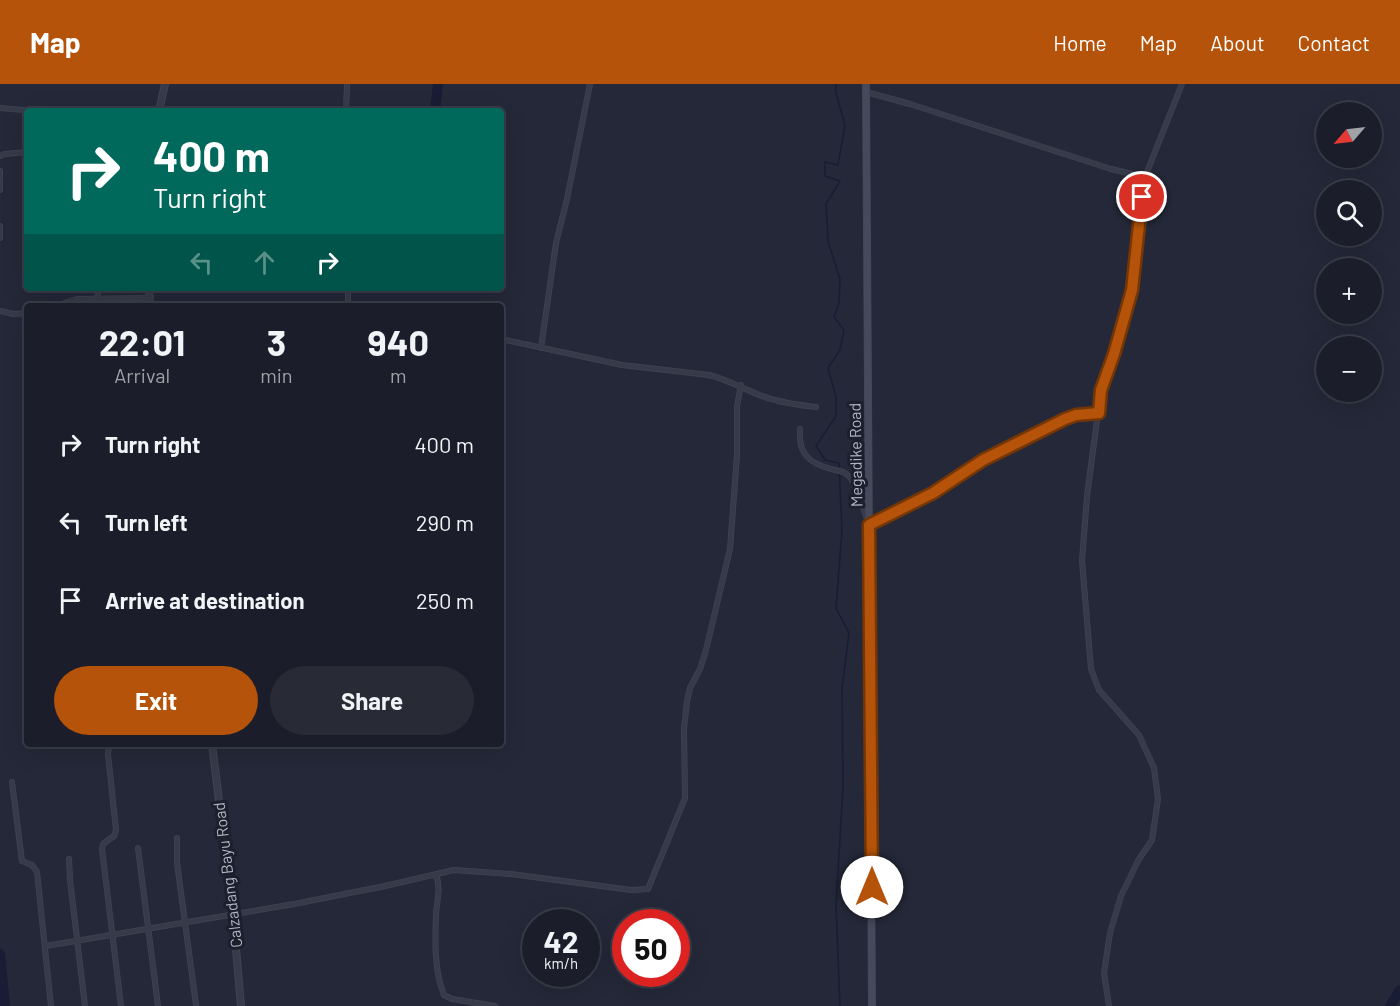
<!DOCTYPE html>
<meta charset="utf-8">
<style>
body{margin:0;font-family:Barlow,sans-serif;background:#282b36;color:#f1f3f6;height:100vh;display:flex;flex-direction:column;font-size:22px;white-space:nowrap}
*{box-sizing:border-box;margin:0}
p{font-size:20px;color:#a0a2a8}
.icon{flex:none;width:33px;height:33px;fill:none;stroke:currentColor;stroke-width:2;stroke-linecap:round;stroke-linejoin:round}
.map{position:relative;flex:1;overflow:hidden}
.panel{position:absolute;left:24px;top:219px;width:480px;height:444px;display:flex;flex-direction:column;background:#1b1e2a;border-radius:6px;box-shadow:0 6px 24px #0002,0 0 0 2px #393c47}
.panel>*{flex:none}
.banner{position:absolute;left:24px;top:24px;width:480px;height:183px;border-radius:6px;box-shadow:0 6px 24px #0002,0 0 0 2px #393c47;background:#00695c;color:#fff;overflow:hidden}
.needle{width:39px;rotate:242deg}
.tools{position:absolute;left:1316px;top:18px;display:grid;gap:12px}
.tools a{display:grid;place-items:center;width:66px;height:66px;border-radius:50%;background:#1b1e2a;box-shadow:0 6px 24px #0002,0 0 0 2px #393c47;font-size:30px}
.speed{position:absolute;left:522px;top:825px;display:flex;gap:12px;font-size:30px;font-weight:700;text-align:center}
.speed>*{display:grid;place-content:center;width:78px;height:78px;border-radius:50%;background:#1b1e2a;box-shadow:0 6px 24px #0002,0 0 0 2px #393c47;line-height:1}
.speed small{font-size:15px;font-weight:400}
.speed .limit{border:9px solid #d22;background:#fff;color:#111}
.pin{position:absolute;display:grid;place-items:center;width:51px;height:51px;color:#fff;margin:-26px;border:3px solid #fff;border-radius:50%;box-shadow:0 2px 6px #0007}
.me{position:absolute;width:66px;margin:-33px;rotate:0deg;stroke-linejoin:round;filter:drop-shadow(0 0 4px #0008)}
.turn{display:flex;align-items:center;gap:21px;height:126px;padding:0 30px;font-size:27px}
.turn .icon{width:78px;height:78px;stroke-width:2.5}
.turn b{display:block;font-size:42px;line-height:51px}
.lanes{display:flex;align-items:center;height:57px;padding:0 30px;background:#0003;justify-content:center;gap:30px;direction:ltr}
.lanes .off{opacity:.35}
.eta{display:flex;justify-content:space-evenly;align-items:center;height:102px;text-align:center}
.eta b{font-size:36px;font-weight:700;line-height:42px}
.button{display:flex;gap:12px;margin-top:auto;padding:12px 30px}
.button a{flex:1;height:69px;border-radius:36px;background:#b45309;color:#fff;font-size:24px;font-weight:700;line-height:69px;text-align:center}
.button a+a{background:#282b36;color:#f1f3f6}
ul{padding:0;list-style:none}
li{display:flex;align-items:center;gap:18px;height:78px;padding:0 30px}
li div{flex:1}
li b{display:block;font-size:22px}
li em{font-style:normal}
header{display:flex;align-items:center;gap:36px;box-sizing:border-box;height:84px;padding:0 30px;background:#b45309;color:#fff}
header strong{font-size:28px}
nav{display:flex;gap:33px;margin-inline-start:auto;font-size:21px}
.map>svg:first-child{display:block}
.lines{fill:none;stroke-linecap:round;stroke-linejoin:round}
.stream{stroke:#181d35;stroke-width:1.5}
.river{stroke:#181d35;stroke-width:10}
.minor-casing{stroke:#404452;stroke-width:6}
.tertiary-casing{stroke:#404452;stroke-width:8}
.secondary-casing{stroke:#404452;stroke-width:8}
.minor{stroke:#373a49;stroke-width:4.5}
.tertiary{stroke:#373a49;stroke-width:6}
.secondary{stroke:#45495b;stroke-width:7}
.route-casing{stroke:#753606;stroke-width:15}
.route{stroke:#b45309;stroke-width:10}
.labels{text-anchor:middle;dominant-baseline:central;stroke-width:6;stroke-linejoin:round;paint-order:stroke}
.street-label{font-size:16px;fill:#b2b5c5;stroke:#1c202d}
</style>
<header>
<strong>Map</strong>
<nav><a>Home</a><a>Map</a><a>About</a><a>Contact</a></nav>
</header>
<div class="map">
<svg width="1400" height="922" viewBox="0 0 1400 922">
<rect width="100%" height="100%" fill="#242838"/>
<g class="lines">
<path class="stream" d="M836 0V9L845 41 838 81 825 78V92L840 97 826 120 828 157 840 195 839 219 834 233 844 246 840 266 828 284 836 313V332L816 362 825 376 839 379 842 446 836 524 849 549 842 604 843 704 836 821 840 922"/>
<g class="river">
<path d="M435 27 438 0"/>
<path d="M0 870 5 922"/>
<path d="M1390 922 1400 906"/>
</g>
<defs>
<g id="minor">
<path d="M866 8 910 20 1111 85 1145 93"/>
<path d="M0 24 36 27"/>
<path d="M346 27 347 0"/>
<path d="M0 72 5 70 27 68"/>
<path d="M0 87V106"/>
<path d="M0 142V154"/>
<path d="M348 204V222"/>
<path d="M97 214 99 204"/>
<path d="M55 222 77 215 149 214"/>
<path d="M0 227 13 230 27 229"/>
<path d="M501 255 622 281 709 291C726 295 740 303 757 310 775 318 797 321 816 323"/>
<path d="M541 264 556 159 567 115 590 0"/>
<path d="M800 345C798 370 809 379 831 385 835 386 842 387 845 389 859 398 863 427 869 441L933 409 983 377 1065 335 1076 331 1099 329"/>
<path d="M114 660 109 663 108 670 116 746 114 752 103 760 102 765 121 922"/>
<path d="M12 698 22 777 32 781 37 788 51 922"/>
<path d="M177 754V779L196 921"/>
<path d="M138 764 158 922"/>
<path d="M69 775 70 796 85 922"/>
<path d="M436 791C441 803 437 817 436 830 435 855 434 887 444 911L452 915 495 922"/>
<path d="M46 862 294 820 385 802 454 786 511 790 631 806 648 805 685 714 684 645 687 617 690 604 700 585 706 566 730 465 737 371V322L741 301"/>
<path d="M1109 922 1104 889 1110 849 1121 812 1139 775 1152 756 1158 715 1154 684 1139 651 1099 606 1091 585 1082 477 1087 412 1101 306 1114 270 1132 206 1145 93 1182 0"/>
</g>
<g id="tertiary">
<path d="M159 27 165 0"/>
<path d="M149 204 150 222"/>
<path d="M212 660 233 830 241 922"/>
</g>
<path id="secondary" d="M866 0 872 922"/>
</defs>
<use href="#minor" class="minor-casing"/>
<use href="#tertiary" class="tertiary-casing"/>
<use href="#secondary" class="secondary-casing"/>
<use href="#minor" class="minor"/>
<use href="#tertiary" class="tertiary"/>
<use href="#secondary" class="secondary"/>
</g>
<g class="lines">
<defs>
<path id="route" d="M872 803 869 441 933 409 983 376 1065 335 1076 331 1099 329 1101 306 1114 270 1132 206 1142 113"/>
</defs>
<use href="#route" class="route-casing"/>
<use href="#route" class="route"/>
</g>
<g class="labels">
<g class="street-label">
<text transform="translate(855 371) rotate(-91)">Megadike Road</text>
<text transform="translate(227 791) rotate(-97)">Calzadang Bayu Road</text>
</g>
</g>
</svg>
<div class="tools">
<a><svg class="needle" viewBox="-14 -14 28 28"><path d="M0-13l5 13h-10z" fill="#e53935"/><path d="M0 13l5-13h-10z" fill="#a0a2a8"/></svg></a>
<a><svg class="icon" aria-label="search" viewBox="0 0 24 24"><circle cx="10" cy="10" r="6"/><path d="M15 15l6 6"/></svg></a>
<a>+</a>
<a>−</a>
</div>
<div class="speed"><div>42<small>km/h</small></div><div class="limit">50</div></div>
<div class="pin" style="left:1142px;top:113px;background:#d93025"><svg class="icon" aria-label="arrive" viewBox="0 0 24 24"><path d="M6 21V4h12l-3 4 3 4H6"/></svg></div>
<svg class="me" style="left:872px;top:803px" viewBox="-20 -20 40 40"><circle r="19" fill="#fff"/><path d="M0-13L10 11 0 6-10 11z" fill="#b45309"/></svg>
<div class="banner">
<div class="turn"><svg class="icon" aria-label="right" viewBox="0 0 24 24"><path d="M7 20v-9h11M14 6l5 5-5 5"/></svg><div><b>400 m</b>Turn right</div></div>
<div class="lanes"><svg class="icon off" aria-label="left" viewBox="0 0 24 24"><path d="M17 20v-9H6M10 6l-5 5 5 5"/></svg><svg class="icon off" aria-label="ahead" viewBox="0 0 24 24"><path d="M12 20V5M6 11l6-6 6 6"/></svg><svg class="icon" aria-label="right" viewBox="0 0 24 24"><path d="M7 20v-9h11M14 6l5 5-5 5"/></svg></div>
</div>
<section class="panel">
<div class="eta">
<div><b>22:01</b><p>Arrival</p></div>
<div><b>3</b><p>min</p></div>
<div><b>940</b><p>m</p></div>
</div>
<ul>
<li><svg class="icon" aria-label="right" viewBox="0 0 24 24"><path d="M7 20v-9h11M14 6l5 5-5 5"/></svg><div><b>Turn right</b></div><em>400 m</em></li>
<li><svg class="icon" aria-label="left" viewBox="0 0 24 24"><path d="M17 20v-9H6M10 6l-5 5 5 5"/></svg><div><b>Turn left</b></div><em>290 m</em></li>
<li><svg class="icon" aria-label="arrive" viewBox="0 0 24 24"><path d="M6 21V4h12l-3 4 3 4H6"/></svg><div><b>Arrive at destination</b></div><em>250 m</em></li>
</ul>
<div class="button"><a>Exit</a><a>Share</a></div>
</section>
</div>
